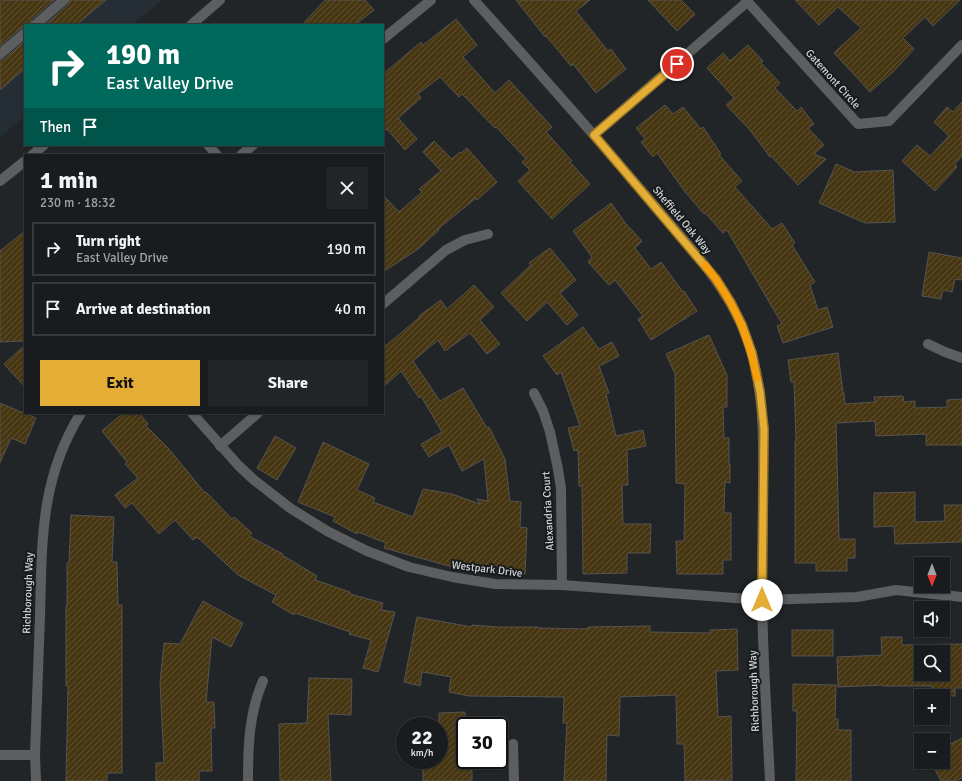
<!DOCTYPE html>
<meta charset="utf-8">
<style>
body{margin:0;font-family:Signika,sans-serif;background:#222527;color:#f1f3f6;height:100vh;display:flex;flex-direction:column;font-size:15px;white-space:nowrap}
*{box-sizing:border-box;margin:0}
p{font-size:13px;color:#9fa1a4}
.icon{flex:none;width:22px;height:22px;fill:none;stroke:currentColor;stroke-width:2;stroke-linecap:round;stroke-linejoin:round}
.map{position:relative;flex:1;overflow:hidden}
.side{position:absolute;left:24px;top:154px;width:360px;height:260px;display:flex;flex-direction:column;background:#191c1e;border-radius:0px;box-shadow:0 1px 3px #0004,0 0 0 1px #373a3c}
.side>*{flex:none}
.top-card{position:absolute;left:24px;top:24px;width:360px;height:122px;border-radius:0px;box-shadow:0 1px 3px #0004,0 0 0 1px #373a3c;background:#00695c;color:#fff;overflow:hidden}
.needle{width:26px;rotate:180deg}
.fabs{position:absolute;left:914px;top:557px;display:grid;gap:8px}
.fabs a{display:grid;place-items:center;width:36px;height:36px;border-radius:0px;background:#191c1e;box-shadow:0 1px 3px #0004,0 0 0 1px #373a3c;font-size:20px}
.speed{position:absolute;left:396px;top:717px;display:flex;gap:8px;font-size:20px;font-weight:700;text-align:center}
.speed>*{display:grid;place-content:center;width:52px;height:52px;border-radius:50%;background:#191c1e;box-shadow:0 1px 3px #0004,0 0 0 1px #373a3c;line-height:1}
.speed small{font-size:10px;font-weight:400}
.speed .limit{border:2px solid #111;border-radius:6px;background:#fff;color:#111}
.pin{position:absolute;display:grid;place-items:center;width:34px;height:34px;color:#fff;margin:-17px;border:2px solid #fff;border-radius:50%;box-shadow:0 1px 4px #0007}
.me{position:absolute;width:44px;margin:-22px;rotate:0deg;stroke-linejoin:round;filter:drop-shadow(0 0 3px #0008)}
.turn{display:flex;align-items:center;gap:14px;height:84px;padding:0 16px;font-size:18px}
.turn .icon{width:52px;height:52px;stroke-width:2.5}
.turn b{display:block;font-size:28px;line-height:34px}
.then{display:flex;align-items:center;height:38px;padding:0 16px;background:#0003;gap:8px;font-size:15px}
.round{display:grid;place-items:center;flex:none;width:42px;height:42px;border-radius:0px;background:#222527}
.overview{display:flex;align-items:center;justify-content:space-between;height:68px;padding:0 16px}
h1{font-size:24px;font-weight:800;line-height:30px}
.cta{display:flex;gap:8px;margin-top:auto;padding:8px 16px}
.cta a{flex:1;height:46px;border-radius:0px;background:#e4ad35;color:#111;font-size:16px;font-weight:800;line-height:46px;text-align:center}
.cta a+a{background:#222527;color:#f1f3f6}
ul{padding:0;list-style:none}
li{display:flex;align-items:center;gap:12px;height:54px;margin:0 8px 6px;padding:0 8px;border:2px solid #373a3c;border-radius:0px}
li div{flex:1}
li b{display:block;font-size:15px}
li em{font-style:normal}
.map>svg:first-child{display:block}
.built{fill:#262e35}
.building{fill:url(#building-hatch);stroke:#56534f;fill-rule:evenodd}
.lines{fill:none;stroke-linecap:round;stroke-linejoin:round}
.minor{stroke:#5c5e60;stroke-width:10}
.route-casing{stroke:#947022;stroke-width:10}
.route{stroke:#e4ad35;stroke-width:7}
.slow{stroke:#f59e0b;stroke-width:7}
.labels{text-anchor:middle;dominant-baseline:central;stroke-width:4;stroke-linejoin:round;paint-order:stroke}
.street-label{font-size:11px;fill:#d1d3d5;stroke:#181b1e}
</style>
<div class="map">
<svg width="962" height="781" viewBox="0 0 962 781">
<defs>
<pattern id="building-hatch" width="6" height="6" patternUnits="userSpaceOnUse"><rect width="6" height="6" fill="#473612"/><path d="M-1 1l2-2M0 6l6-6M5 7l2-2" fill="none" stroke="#605234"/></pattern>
</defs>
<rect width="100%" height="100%" fill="#212528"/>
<path class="built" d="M0 0H162L132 25H25V116L0 137Z"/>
<g class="building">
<path d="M0 0H54L31 20 29 25H25V27L21 28 0 46Z"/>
<path d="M70 0H106L76 25H45L68 5Z"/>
<path d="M325 0H365L374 10 355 25H302Z"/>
<path d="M516 0H590L576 11 608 51 611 49 626 69 596 93 573 64 571 66 546 36 545 37Z"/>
<path d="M648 0H681L695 14 677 31Z"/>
<path d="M795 0H960L933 26 925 17 903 38 914 49 894 71 870 92 834 53 861 28 838 7 819 25Z"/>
<path d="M456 19 477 45 463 57 495 93 509 80 552 127 546 132 572 161 570 162 590 184 552 219 518 181 530 170 522 162 526 159 496 127 495 128 462 94 459 97 440 77 418 94 421 98 398 118 417 139 405 150 387 129 383 132V74L421 42 423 45Z"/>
<path d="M25 41V68L0 90V60L4 59Z"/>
<path d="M748 45 763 61 761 63 780 83 775 88 797 111 801 107 814 124 808 128 824 145 814 154 826 159 798 185 771 156 770 157 750 130 726 105 734 98 707 68 723 53 730 61Z"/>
<path d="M962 102V156L955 164 957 167 935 191 902 161 917 145 930 156 949 136 934 122 947 107 953 112Z"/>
<path d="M665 105 673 114 683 107 701 129 703 127 721 154 719 155 742 181 735 187 772 229 782 223 795 243 792 245 815 282 810 285 818 310 827 307 833 327 783 343 777 326 782 324 727 230 723 233 705 213 704 214 686 193 657 153 653 157 641 142 645 139 636 128Z"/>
<path d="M434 141 452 159 460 152 461 153 467 148 497 182 477 200 476 198 438 229 439 230 418 249 383 272V195L399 212 422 192 419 189 441 171 423 152Z"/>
<path d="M836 164 855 172 893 170 895 222 865 223 819 203Z"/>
<path d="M611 203 626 224 642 241 635 248 651 269 661 262 683 292 684 291 697 311 651 340 638 319 643 316 615 280 609 285 588 262 592 257 573 231Z"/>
<path d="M25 231V341L0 342V251Z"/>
<path d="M550 248 576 280 560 293 578 315 567 325 547 302 527 321 501 293 531 265 529 263Z"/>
<path d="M929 252 962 258V280L955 279 952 292 943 290 941 299 922 296Z"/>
<path d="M474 285 494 307 480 320 500 344 487 354 470 333 445 351 438 340 413 361 440 401 463 388 487 428 489 427 505 459 510 501 521 502 520 527 527 528 525 574 456 568 384 548 386 543 358 532 357 534 333 521 335 517 298 502 323 442 369 464 357 490 375 498 373 502 413 517 423 489 452 494 480 504 477 499 488 501 484 459 462 471 449 445 429 457 421 444 442 432 421 396 419 398 401 371 383 387V348L420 317 419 316 441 300 447 309Z"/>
<path d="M583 327 599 349 612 342 619 356 599 366 609 393 606 394 616 436 643 430 646 446 627 450 628 485H622L623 524H651L650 553H627V573L583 574 582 486H579L578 450 574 451 568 428 580 426 561 372 557 375 543 356Z"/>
<path d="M709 335 727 375V407H723L724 438H729V464H730V483L725 482 724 513H731V560H723V574H677L676 541H684L685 484 676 483 675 374 666 354Z"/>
<path d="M25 345V387L4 364Z"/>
<path d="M838 353 843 393H844L845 404 875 402 874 397 903 396 904 402 915 401V408L947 407V400L962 399V445H926V434L876 436 875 421 836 423 839 539H855V558H847V571H816V563H795V441H796L794 382H791L788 360Z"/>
<path d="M0 403 36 418 25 444 11 438 0 463Z"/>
<path d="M123 413H139L148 424 146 426 169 449 205 493 206 492 232 519 234 517 252 533 249 536 283 554 282 555 317 576 315 580 350 592V594L383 603 381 610 395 612 378 672 363 668 371 640 349 634 350 632 295 613 294 615 272 602 276 595 238 575 197 537 193 540 175 520 159 534 132 503 125 508 115 495 138 478 125 464 127 462 102 431Z"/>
<path d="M275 436 296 448 277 480 257 468Z"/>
<path d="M915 492V522L945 521 944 505H962V542L895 544 894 526 874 527V493Z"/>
<path d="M71 515 114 517 112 562H117L118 605H122V773H107V781H66L68 686H66V606H67V563H69Z"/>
<path d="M203 601 243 623 231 647 212 637 206 702H214L215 728H211L212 771H199V781H156V763H164L160 682 164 643 180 644Z"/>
<path d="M417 617 472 627V625L496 627H538V628L588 629V627L650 626V632L710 633V630L737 629 738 670 716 671 718 717 731 716 732 780 685 781 684 744H677L676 695 620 697 619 736 607 735 606 781H564L567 723H563L564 697 469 696 449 692 451 677 422 672 420 686 404 682Z"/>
<rect x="792" y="630" width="41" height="26"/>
<path d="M881 637H902V645L962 644V688H955V696H932V686H882V685L838 687 837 657 882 655ZM921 652H943V674H921Z"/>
<path d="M309 678 352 679 351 715 328 714 331 781H280L279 724 307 723Z"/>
<path d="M793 684 836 685 835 719H838V730H851V781H796L797 711H793Z"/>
<path d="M465 712V760H472V781H423V760H439V713Z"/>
<path d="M962 738V778L956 781H941L931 762H943V748Z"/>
</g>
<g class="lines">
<g class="minor">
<path d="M474 0C534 67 594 134 652 203 684 241 721 278 741 324 763 373 764 427 763 480 763 520 762 560 762 600 763 660 767 721 770 781"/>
<path d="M746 0 858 124 889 121 962 45"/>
<path d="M35 25 64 0"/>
<path d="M191 25 220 0"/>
<path d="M383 39 431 0"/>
<path d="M0 54 25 33"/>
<path d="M594 135 747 2"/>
<path d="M208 145 217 155"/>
<path d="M32 155 44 145"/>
<path d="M241 155 253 145"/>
<path d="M0 181 25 161"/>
<path d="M383 304 446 250 465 240 488 234"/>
<path d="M928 344 945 352 962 358"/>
<path d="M534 393 543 411 550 432 558 469 561 488 562 585"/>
<path d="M192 413 238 465 254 480 290 508 327 531 367 551 409 567 452 577 495 584 562 585 762 600 857 597 896 590 962 597"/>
<path d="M220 446 258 413"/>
<path d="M513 744 514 781"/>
<path d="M0 755H35"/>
<path d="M36 781 35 755C37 709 38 662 40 616 42 542 40 478 81 413"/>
<path d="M248 781C248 746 249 713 263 681"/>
</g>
</g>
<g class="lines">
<defs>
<path id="route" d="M677 64 594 135 716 279 731 303 742 325 752 353 760 392 764 429 762 600"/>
</defs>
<use href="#route" class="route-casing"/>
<use href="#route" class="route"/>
<path class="slow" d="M705 265C734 301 747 333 757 378"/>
</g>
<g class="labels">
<g class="street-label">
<text transform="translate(833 79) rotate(48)">Gatemont Circle</text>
<text transform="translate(682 220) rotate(50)">Sheffield Oak Way</text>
<text transform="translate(548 511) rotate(-93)">Alexandria Court</text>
<text transform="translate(487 569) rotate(7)">Westpark Drive</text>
<text transform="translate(28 593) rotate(-88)">Richborough Way</text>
<text transform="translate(754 691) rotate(-92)">Richborough Way</text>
</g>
</g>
</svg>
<div class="fabs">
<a><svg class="needle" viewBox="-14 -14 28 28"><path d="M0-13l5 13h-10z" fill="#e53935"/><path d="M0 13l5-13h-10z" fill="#9fa1a4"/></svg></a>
<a><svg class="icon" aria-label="sound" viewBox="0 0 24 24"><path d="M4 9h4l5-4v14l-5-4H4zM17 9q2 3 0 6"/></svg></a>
<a><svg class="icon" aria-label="search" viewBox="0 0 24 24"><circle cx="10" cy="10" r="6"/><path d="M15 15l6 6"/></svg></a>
<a>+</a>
<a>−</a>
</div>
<div class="speed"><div>22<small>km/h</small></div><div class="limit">30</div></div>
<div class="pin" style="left:677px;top:64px;background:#d93025"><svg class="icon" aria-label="arrive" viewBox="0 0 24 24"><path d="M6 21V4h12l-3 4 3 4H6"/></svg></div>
<svg class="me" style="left:762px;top:600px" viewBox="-20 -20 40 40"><circle r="19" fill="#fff"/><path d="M0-13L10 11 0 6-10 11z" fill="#e4ad35"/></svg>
<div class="top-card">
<div class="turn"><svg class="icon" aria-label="right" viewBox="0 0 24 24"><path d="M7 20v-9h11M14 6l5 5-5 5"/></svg><div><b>190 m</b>East Valley Drive</div></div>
<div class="then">Then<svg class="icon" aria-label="arrive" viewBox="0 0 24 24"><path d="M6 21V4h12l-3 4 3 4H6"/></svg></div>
</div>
<section class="side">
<div class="overview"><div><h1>1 min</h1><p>230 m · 18:32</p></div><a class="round"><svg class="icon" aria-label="close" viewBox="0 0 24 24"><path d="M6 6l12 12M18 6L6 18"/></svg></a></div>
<ul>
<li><svg class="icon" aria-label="right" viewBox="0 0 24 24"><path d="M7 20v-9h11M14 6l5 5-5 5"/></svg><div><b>Turn right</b><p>East Valley Drive</p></div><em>190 m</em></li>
<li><svg class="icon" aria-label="arrive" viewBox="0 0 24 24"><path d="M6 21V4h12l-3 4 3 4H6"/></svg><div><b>Arrive at destination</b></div><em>40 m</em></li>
</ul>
<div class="cta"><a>Exit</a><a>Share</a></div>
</section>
</div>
